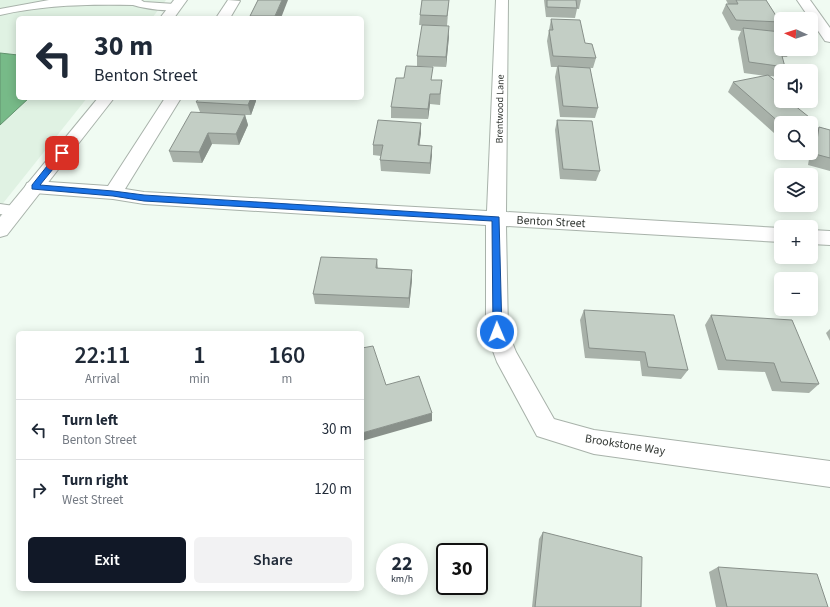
<!DOCTYPE html>
<meta charset="utf-8">
<style>
body{margin:0;font-family:"Source Sans 3",sans-serif;background:#f2f2f3;color:#1f2937;height:100vh;display:flex;flex-direction:column;font-size:15px;white-space:nowrap}
*{box-sizing:border-box;margin:0}
p{font-size:13px;color:#747a83}
.icon{flex:none;width:22px;height:22px;fill:none;stroke:currentColor;stroke-width:2;stroke-linecap:round;stroke-linejoin:round}
.map{position:relative;flex:1;overflow:hidden}
.drawer{position:absolute;left:16px;top:331px;width:348px;height:260px;display:flex;flex-direction:column;background:#fff;border-radius:6px;box-shadow:0 2px 10px #0003}
.drawer>*{flex:none}
.top-card{position:absolute;left:16px;top:16px;width:348px;height:84px;border-radius:6px;box-shadow:0 2px 10px #0003;background:#fff;color:#1f2937;overflow:hidden}
.needle{width:26px;rotate:273deg}
.controls{position:absolute;left:774px;top:12px;display:grid;gap:8px}
.controls a{display:grid;place-items:center;width:44px;height:44px;border-radius:6px;background:#fff;box-shadow:0 2px 10px #0003;font-size:20px}
.speed{position:absolute;left:376px;top:543px;display:flex;gap:8px;font-size:20px;font-weight:700;text-align:center}
.speed>*{display:grid;place-content:center;width:52px;height:52px;border-radius:50%;background:#fff;box-shadow:0 2px 10px #0003;line-height:1}
.speed small{font-size:10px;font-weight:400}
.speed .limit{border:2px solid #111;border-radius:6px;background:#fff;color:#111}
.pin{position:absolute;display:grid;place-items:center;width:34px;height:34px;color:#fff;margin:-17px;border-radius:8px;box-shadow:0 2px 6px #0006}
.me{position:absolute;width:44px;margin:-22px;rotate:359deg;stroke-linejoin:round;filter:drop-shadow(0 0 3px #0008)}
.turn{display:flex;align-items:center;gap:14px;height:84px;padding:0 12px;font-size:18px}
.turn .icon{width:52px;height:52px;stroke-width:2.5}
.turn b{display:block;font-size:28px;line-height:34px}
.eta{display:flex;justify-content:space-evenly;align-items:center;height:68px;text-align:center}
.eta b{font-size:24px;font-weight:600;line-height:28px}
.button{display:flex;gap:8px;margin-top:auto;padding:8px 12px}
.button a{flex:1;height:46px;border-radius:6px;background:#111827;color:#fff;font-size:16px;font-weight:600;line-height:46px;text-align:center}
.button a+a{background:#f2f2f3;color:#1f2937}
ul{padding:0;list-style:none}
li{display:flex;align-items:center;gap:12px;height:60px;padding:0 12px;border-top:1px solid #e0e1e3}
li div{flex:1}
li b{display:block;font-size:15px}
li em{font-style:normal}
.map>svg:first-child{display:block}
.built{fill:#e0f2e3}
.water{fill:#77ba88;stroke:#62926e}
.lines{fill:none;stroke-linecap:round;stroke-linejoin:round}
.service-casing{stroke:#a8b2aa;stroke-width:2}
.minor-casing{stroke:#a8b2aa;stroke-width:2}
.tertiary-casing{stroke:#a8b2aa;stroke-width:2}
.service{fill:#fff;fill-rule:evenodd}
.minor{fill:#fff;fill-rule:evenodd}
.tertiary{fill:#fff;fill-rule:evenodd}
.wall{fill:#a8b1a9}
.shaded-wall{fill:#88908a}
.building{fill:#c3cec5;stroke:#88908a}
.route{fill:#1a73e8;stroke:#114b97}
.labels{text-anchor:middle;dominant-baseline:central;stroke-width:3;stroke-linejoin:round;paint-order:stroke}
.far-street-label{font-size:10px;fill:#303531;stroke:#fff}
.street-label{font-size:12px;fill:#303531;stroke:#fff}
</style>
<div class="map">
<svg width="830" height="607" viewBox="0 0 830 607">
<rect width="100%" height="100%" fill="#f0fbf2"/>
<path class="built" d="M0 0H166L152 18H18V98H87L0 207Z"/>
<path class="water" d="M0 53 18 55V98H29L0 125Z"/>
<g class="lines">
<defs>
<g id="service">
<path d="M49 0H141L144 2 175 4 180 7C175 14 142 8 133 5 88 4 44 5 0 15V9Z"/>
<path d="M0 204 21 207 23 211 21 215 15 216 0 214Z"/>
</g>
<g id="minor">
<path d="M228 0 240 1 230 18H216Z"/>
<path d="M496 0H508L506 212 781 228V242L506 226 508 332 516 352 554 419 594 430 830 461V487L594 454 537 436 497 362 486 332V225L144 204 113 199 34 193 27 191 25 187 27 183 34 181 108 186 165 98H181L125 189 144 192 487 211Z"/>
<path d="M797 0H810L830 28V42L825 41Z"/>
<path d="M811 230 830 231V245L811 244Z"/>
</g>
<g id="tertiary">
<path d="M174 0H187L174 18H160Z"/>
<path d="M98 98H114L7 235 0 237V217Z"/>
</g>
</defs>
<use href="#service" class="service-casing"/>
<use href="#minor" class="minor-casing"/>
<use href="#tertiary" class="tertiary-casing"/>
<use href="#service" class="service"/>
<use href="#minor" class="minor"/>
<use href="#tertiary" class="tertiary"/>
</g>
<g class="wall">
<path d="M258 0 281 18H250V16Z"/>
<path d="M422 0H449L447 26 419 25 420 15Z"/>
<path d="M544 0H581L579 9H577L575 18 546 17Z"/>
<path d="M726 0H766L780 22 775 32H781V49H791L787 57H782L785 67 782 71H781V73L779 77 770 76 781 123V132L774 133 728 92 733 82 766 76 744 73 738 38 741 31 731 30 722 13 726 4H728Z"/>
<path d="M551 19 596 58 593 68H590L598 108 595 118 560 117 555 77 557 67H551L547 41Z"/>
<path d="M449 36 446 67 417 66V56Z"/>
<path d="M432 80H442L440 105 430 104 428 119 391 118V107Z"/>
<path d="M256 101 251 115H245L248 125 239 145 212 144 202 163 173 162 169 151 200 112 196 102Z"/>
<path d="M557 120 600 171 596 181 560 179 555 130Z"/>
<path d="M421 123V133L419 145 432 146 430 174 381 171 380 160 381 156 373 155V145Z"/>
<path d="M819 127 830 130V171L808 165 810 153H811L812 138Z"/>
<path d="M377 259 378 268 412 270V280L409 308 315 304 313 294Z"/>
<path d="M584 310 688 370 681 379 642 376 640 361 585 358 580 320Z"/>
<path d="M711 315 819 384 809 393 772 391 765 372 718 370 705 325Z"/>
<path d="M830 329V341L826 333Z"/>
<path d="M543 532 641 607H532L539 539Z"/>
<path d="M718 567 828 607H716L709 572Z"/>
</g>
<g class="shaded-wall">
<path d="M282 0H288L281 18H276L275 16Z"/>
<path d="M449 26V36L446 67V57Z"/>
<path d="M430 94V104L428 119V109Z"/>
<path d="M251 98H256V101L251 115 248 105Z"/>
<path d="M245 115 248 125 239 145 236 134Z"/>
<path d="M809 117 805 123H781V132L774 133 780 123Z"/>
<path d="M421 123V133L418 155V145Z"/>
<path d="M208 133 212 144 202 163 199 152Z"/>
<path d="M432 146V156L430 174V163Z"/>
<path d="M412 270V280L409 308V298Z"/>
<path d="M432 413V421L362 441V433Z"/>
</g>
<g class="building">
<path d="M258 0H282L275 16H250Z"/>
<path d="M422 0H449L447 16 420 15Z"/>
<path d="M547 0H576L577 8 547 7Z"/>
<path d="M736 0H766L780 22 736 20 726 4H738Z"/>
<path d="M551 19 580 20 585 43 592 44 596 58 553 56 549 30H553Z"/>
<path d="M422 25 449 26 446 57 417 56Z"/>
<path d="M743 28 781 32V45H779L785 67 749 62Z"/>
<path d="M406 66 433 67 431 80H442L440 94H430L428 109 391 107 396 78H404Z"/>
<path d="M558 66 590 68 598 108 563 106Z"/>
<path d="M768 75 781 85V101H789L809 117 780 123 733 82Z"/>
<path d="M199 98H251L248 105 196 102Z"/>
<path d="M191 112 245 115 236 134 208 133 199 152 169 151Z"/>
<path d="M378 120 421 123 418 145 432 146 430 163 380 160 383 145H373Z"/>
<path d="M557 120 592 121 600 171 563 169Z"/>
<path d="M819 127 830 130V158L815 154Z"/>
<path d="M321 257 377 259 376 268 412 270 409 298 313 294Z"/>
<path d="M584 310 674 315 688 370 648 367 645 352 589 348Z"/>
<path d="M711 315 792 320 819 384 781 382 774 363 726 360Z"/>
<path d="M373 346 386 385 419 376 432 413 362 433V348Z"/>
<path d="M543 532 642 557 641 607H535Z"/>
<path d="M718 567 817 574 828 607H727Z"/>
</g>
<path class="route" d="M59 151H62L66 153 40 185 113 191 144 195 499 217 502 332 501 335H494L493 332 492 221 144 201 113 196 32 189V185Z"/>
<g class="labels">
<g class="far-street-label">
<text transform="translate(500 109) rotate(-89)">Brentwood Lane</text>
</g>
<g class="street-label">
<text transform="translate(551 222) rotate(3)">Benton Street</text>
<text transform="translate(625 445) rotate(9)">Brookstone Way</text>
</g>
</g>
</svg>
<div class="controls">
<a><svg class="needle" viewBox="-14 -14 28 28"><path d="M0-13l5 13h-10z" fill="#e53935"/><path d="M0 13l5-13h-10z" fill="#747a83"/></svg></a>
<a><svg class="icon" aria-label="sound" viewBox="0 0 24 24"><path d="M4 9h4l5-4v14l-5-4H4zM17 9q2 3 0 6"/></svg></a>
<a><svg class="icon" aria-label="search" viewBox="0 0 24 24"><circle cx="10" cy="10" r="6"/><path d="M15 15l6 6"/></svg></a>
<a><svg class="icon" aria-label="layers" viewBox="0 0 24 24"><path d="M12 4l9 5-9 5-9-5zM3 14l9 5 9-5"/></svg></a>
<a>+</a>
<a>−</a>
</div>
<div class="speed"><div>22<small>km/h</small></div><div class="limit">30</div></div>
<div class="pin" style="left:62px;top:153px;background:#d93025"><svg class="icon" aria-label="arrive" viewBox="0 0 24 24"><path d="M6 21V4h12l-3 4 3 4H6"/></svg></div>
<svg class="me" style="left:497px;top:332px" viewBox="-20 -20 40 40"><circle r="17" fill="#1a73e8" stroke="#fff" stroke-width="3"/><path d="M0-11L8 9 0 5-8 9z" fill="#fff"/></svg>
<div class="top-card">
<div class="turn"><svg class="icon" aria-label="left" viewBox="0 0 24 24"><path d="M17 20v-9H6M10 6l-5 5 5 5"/></svg><div><b>30 m</b>Benton Street</div></div>
</div>
<section class="drawer">
<div class="eta">
<div><b>22:11</b><p>Arrival</p></div>
<div><b>1</b><p>min</p></div>
<div><b>160</b><p>m</p></div>
</div>
<ul>
<li><svg class="icon" aria-label="left" viewBox="0 0 24 24"><path d="M17 20v-9H6M10 6l-5 5 5 5"/></svg><div><b>Turn left</b><p>Benton Street</p></div><em>30 m</em></li>
<li><svg class="icon" aria-label="right" viewBox="0 0 24 24"><path d="M7 20v-9h11M14 6l5 5-5 5"/></svg><div><b>Turn right</b><p>West Street</p></div><em>120 m</em></li>
</ul>
<div class="button"><a>Exit</a><a>Share</a></div>
</section>
</div>
